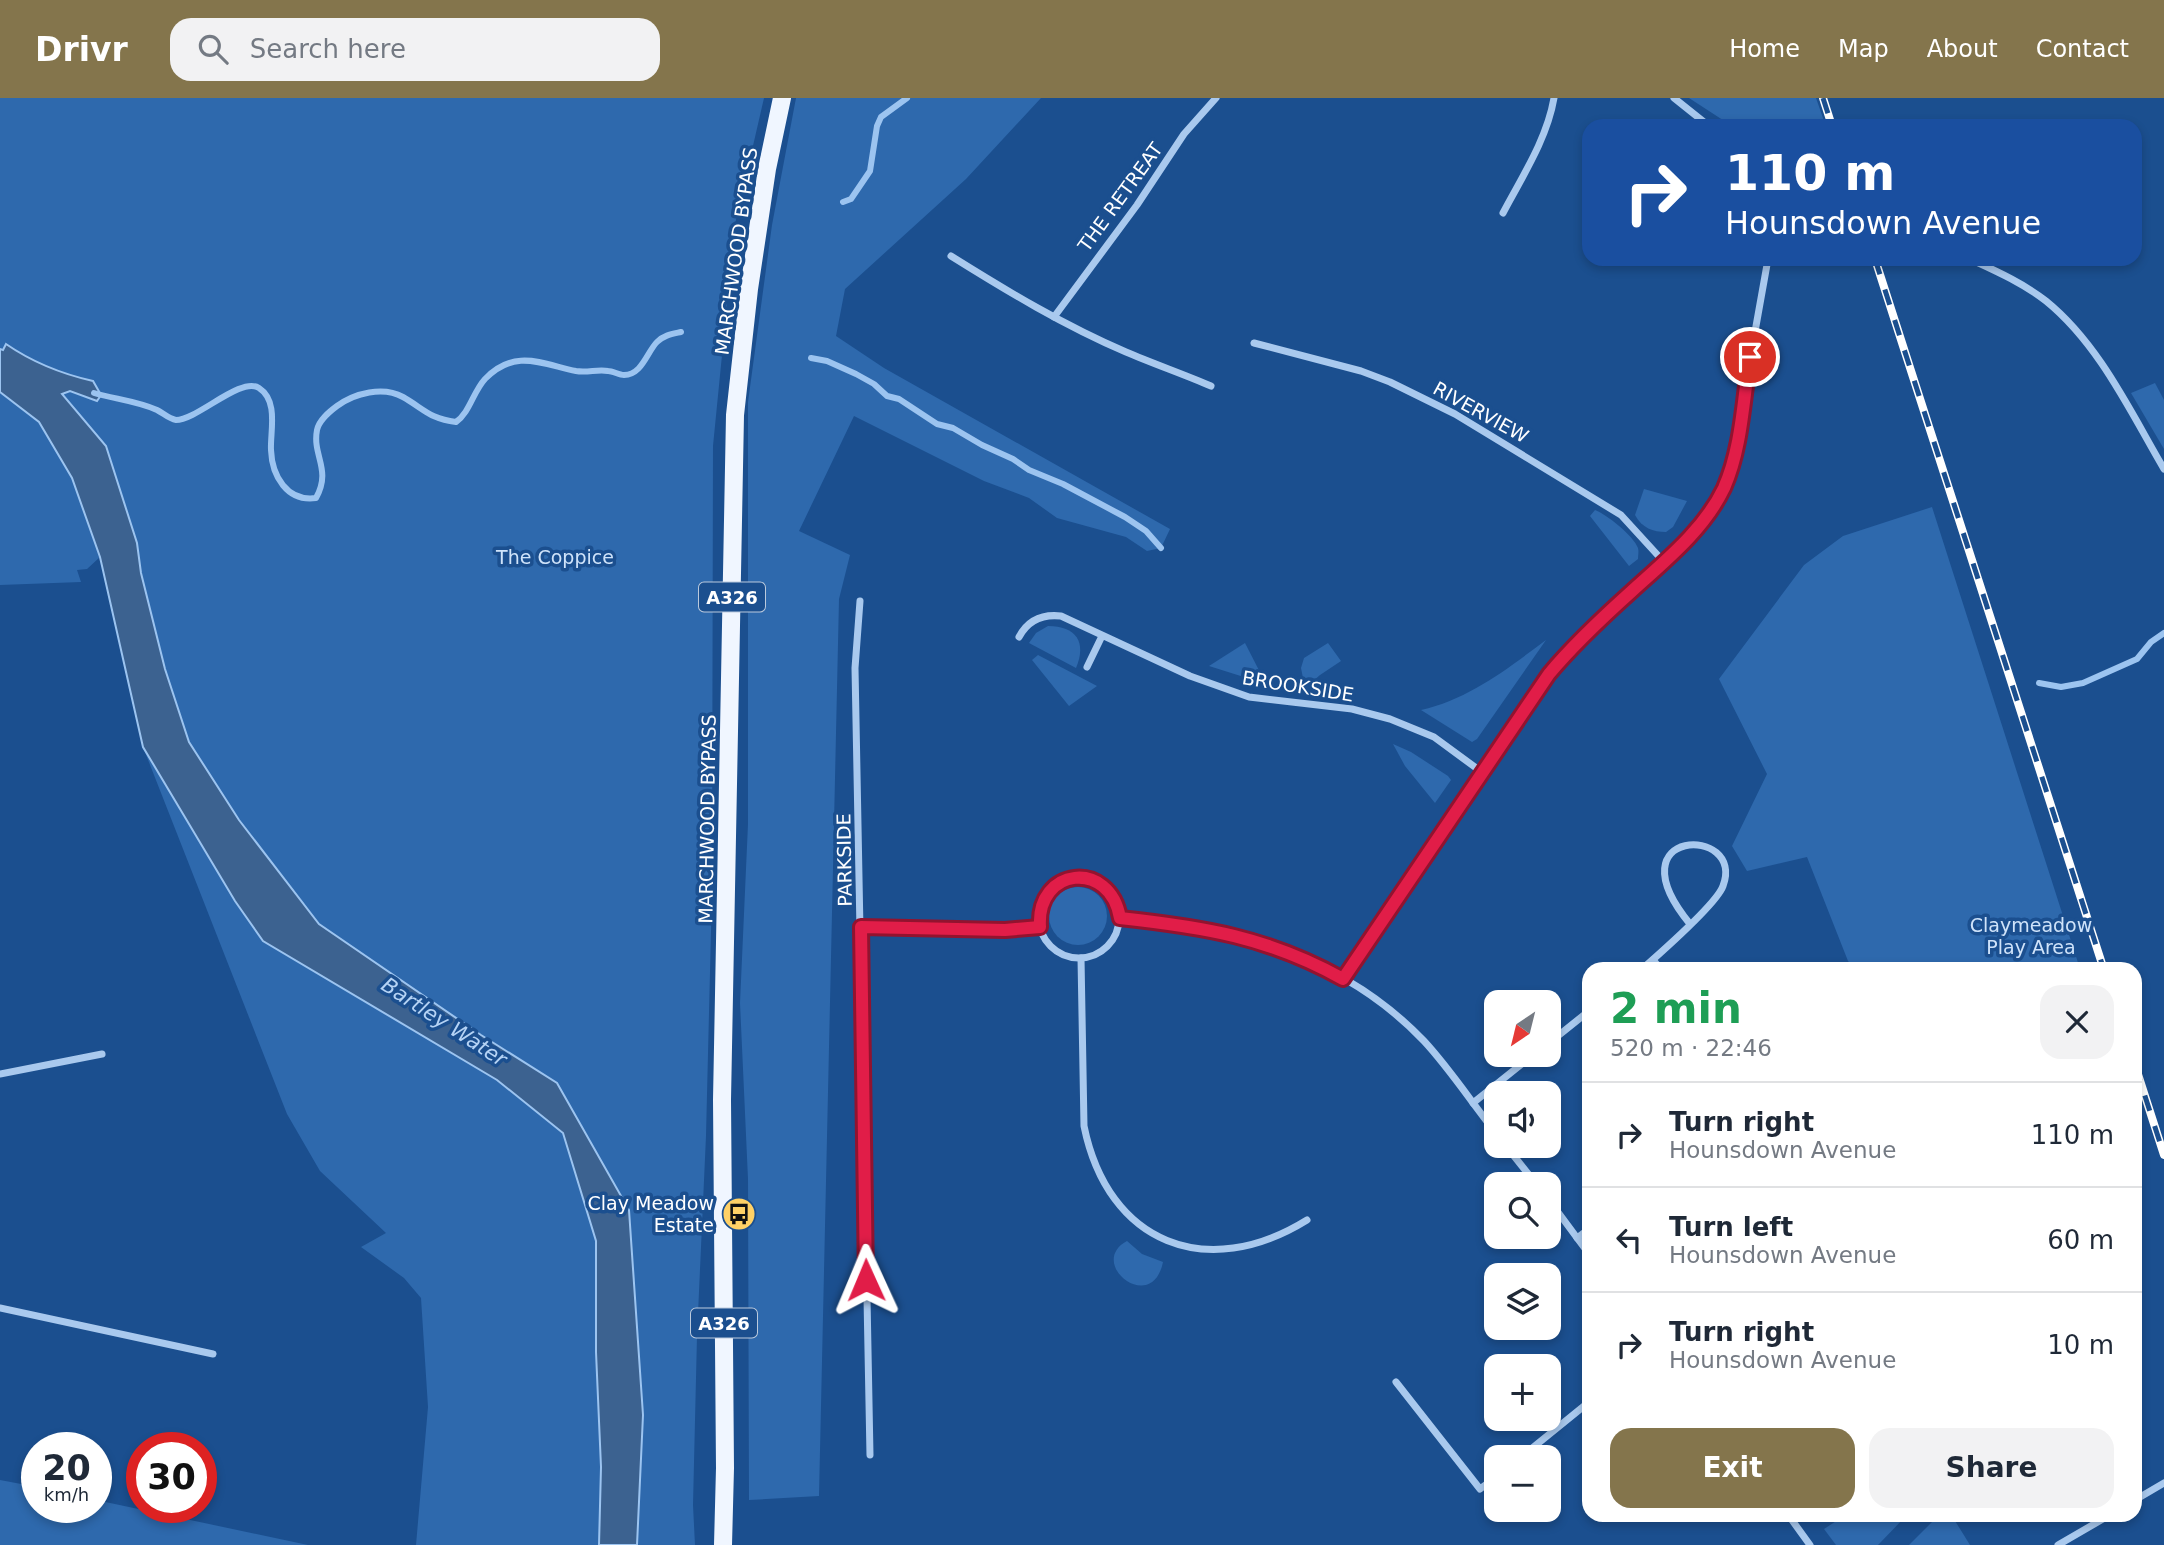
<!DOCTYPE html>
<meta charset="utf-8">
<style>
body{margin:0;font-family:"DejaVu Sans",sans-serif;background:#f2f2f3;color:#1f2937;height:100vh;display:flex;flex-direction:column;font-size:26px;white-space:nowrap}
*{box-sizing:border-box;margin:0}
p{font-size:23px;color:#747a83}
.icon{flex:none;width:38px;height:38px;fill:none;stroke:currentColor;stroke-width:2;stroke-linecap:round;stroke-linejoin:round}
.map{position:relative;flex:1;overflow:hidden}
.details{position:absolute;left:1582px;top:864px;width:560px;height:560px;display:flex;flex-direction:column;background:#fff;border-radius:21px;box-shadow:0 4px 10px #0003}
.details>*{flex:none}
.banner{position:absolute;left:1582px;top:21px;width:560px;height:147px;border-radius:21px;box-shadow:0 4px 10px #0003;background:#1a4fa0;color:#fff;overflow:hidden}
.needle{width:46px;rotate:215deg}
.controls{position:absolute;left:1484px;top:892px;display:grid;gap:14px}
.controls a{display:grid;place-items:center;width:77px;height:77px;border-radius:14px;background:#fff;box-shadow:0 4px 10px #0003;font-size:35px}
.speed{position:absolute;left:21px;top:1334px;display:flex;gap:14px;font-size:35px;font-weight:700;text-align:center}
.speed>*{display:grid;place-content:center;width:91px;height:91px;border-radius:50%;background:#fff;box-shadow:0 4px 10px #0003;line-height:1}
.speed small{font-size:18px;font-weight:400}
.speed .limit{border:10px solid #d22;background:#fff;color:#111}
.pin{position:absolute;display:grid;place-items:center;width:60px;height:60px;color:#fff;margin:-30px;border:4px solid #fff;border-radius:50%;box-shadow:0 2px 7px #0007}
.me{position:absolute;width:77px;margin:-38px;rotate:359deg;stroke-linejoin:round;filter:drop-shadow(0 0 5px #0008)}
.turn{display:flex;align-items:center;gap:24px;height:147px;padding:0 28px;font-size:32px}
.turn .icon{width:91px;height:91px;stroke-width:2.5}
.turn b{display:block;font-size:49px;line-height:60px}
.round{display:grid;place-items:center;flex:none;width:74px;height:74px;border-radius:21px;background:#f2f2f3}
.overview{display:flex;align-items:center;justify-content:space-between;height:119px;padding:0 28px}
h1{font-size:42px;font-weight:800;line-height:52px;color:#1e9e55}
.button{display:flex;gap:14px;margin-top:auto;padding:14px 28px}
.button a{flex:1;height:80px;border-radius:21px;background:#84754c;color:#fff;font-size:28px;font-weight:800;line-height:80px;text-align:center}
.button a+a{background:#f2f2f3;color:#1f2937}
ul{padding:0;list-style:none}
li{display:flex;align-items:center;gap:21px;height:105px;padding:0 28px;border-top:2px solid #e0e1e3}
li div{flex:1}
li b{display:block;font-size:26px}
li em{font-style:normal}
header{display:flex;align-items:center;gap:42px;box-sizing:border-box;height:98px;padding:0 35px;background:#84754c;color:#fff}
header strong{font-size:33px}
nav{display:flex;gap:38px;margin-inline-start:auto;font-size:24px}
.search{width:490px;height:63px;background:#f2f2f3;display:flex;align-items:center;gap:18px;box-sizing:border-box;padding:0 24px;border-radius:21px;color:#747a83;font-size:26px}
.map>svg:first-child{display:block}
.green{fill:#2e69ad}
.water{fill:#3c6290;stroke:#9cc4f0;stroke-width:2}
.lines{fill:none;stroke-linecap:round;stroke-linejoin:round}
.stream{stroke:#9cc4f0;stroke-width:6}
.minor{stroke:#a9c9ee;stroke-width:7}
.primary{stroke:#f0f6ff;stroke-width:18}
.rail-casing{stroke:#fff;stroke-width:8}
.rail{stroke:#1b4f8f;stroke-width:5;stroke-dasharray:16;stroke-linecap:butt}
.route-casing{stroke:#92132f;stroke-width:18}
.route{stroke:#e11d48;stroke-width:12}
.labels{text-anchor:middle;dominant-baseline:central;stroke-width:7;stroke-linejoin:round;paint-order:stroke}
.shield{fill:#1b4f8f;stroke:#bbcadd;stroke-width:2}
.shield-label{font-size:18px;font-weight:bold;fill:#fff}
.street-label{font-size:19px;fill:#fff;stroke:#1b4f8f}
.park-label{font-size:19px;fill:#cfe3fa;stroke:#1b4f8f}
.poi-label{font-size:19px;fill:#fff;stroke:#1b4f8f;text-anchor:end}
.water-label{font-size:21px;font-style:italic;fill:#b5d3f5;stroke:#1b4f8f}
</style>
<header>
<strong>Drivr</strong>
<div class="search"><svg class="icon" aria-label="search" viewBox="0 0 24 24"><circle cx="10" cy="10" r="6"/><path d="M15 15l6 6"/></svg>Search here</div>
<nav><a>Home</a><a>Map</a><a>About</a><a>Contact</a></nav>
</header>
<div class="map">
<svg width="2164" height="1447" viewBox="0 0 2164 1447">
<rect width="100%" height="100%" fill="#1b4f8f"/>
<g class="green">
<path d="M0 0H764L735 126 713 348 712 792 706 1038 697 1238 693 1407 695 1447H637L643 1317 629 1112 557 985 481 937 319 826 239 722 189 644 165 571 141 475 137 445 106 348 62 296 70 293 97 303 93 283C62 276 32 264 6 246L2 252 0 251Z"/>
<path d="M796 0H1041L966 81 845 191 836 238 884 270 1170 431 1161 450 1147 453 1126 439 1057 420 1029 400 984 383 854 318 799 433 850 457 839 501 819 1398 749 1402 748 1081 740 905 748 726V304L772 127Z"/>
<path d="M1689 0H1816L1824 23 1818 28H1732Z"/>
<path d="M2155 285 2164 302V351L2131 295Z"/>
<path d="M0 294 39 324 72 380 100 459 87 471 77 472 81 484 0 487Z"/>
<path d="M1644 391 1687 403 1673 429 1666 434C1653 434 1642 430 1635 417Z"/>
<path d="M1932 409 2080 871H1855L1848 863 1807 759 1747 773 1732 748 1767 676 1719 581 1804 467 1843 438Z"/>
<path d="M1595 412C1606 416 1634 438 1638 450 1639 453 1638 457 1638 461L1629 468 1590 418Z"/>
<path d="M1048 528C1076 528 1087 544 1076 570L1029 545 1036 535Z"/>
<path d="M1546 542 1477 641 1472 644 1421 612C1469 601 1507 571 1546 542Z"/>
<path d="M1245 545 1266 586 1209 568Z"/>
<path d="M1328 545 1341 563 1320 577 1305 590 1301 570 1304 560Z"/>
<path d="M1038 557 1097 588 1069 608 1032 562Z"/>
<path d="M1393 646 1411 654 1448 678 1451 682 1435 705 1405 668Z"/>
<path d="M143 649 235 803 263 843 497 982 563 1035 596 1143V1254L601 1369 599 1447H416L428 1309 421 1200 404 1180 361 1149 386 1135 320 1073 287 1016Z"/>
<circle cx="1078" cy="818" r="29"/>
<path d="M1127 1143 1142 1156 1163 1164C1152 1218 1086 1165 1127 1143Z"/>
<path d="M0 1382 37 1389V1409H96V1402L308 1447H0Z"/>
<path d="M1844 1418H1906L1878 1447H1836L1824 1431Z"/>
<path d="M1938 1418H1952L1970 1447H1909Z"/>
</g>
<path class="water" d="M6 246C32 264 62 276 93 283L101 297 97 303 70 293 62 296 106 348 137 445 141 475 165 571 189 644 239 722 319 826 481 937 557 985 629 1112 643 1317 637 1447H599L601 1369 596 1254V1143L563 1035 497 982 263 843 235 803 143 649 100 459 72 380 39 324 0 294V251L3 252Z"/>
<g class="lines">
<g class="stream">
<path d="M843 104 851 101 870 73 877 28 881 19 907 0"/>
<path d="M811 260 827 263 856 276 874 286 887 298 899 301 937 326 953 330 982 347 1013 361 1029 372 1063 386 1125 419 1146 433 1161 450"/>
<path d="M94 295C114 301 137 303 157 312 163 315 169 321 176 322 197 322 241 278 259 290 279 303 270 334 271 352 272 378 287 404 316 400 332 371 312 358 317 332 319 322 329 314 337 308 355 295 383 288 403 299 424 311 430 321 456 324 470 314 473 294 485 281 515 250 542 266 576 273 587 275 598 271 608 273 613 273 619 277 624 277 642 277 647 254 657 244 664 237 672 236 681 234"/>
<path d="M2039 585 2061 589 2083 585 2137 561 2151 544 2164 535"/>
</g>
<g class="minor">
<path d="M1674 0 1709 28"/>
<path d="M1503 115C1522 79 1547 41 1554 0"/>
<path d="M951 158C1007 193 1065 228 1126 254 1154 266 1183 276 1211 288"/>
<path d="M1970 161C1996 173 2023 185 2046 203 2099 246 2130 313 2164 371"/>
<path d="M1054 219 1137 107 1184 36 1216 0"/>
<path d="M1254 245 1361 273 1390 284 1455 316 1621 417 1664 464"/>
<path d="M860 503 855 570 870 1357"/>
<path d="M1019 539C1028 522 1043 516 1061 518L1190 578 1249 599 1352 611 1390 621 1434 639 1483 675"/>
<path d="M1087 569 1102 538"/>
<circle cx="1079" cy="820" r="40"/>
<path d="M1120 820C1236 833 1339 854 1424 943 1450 971 1472 1005 1496 1035"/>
<path d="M861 829 1005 832 1040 829"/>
<path d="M1081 860 1084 1028C1108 1146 1207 1184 1307 1122"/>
<path d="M1653 862 1662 872"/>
<path d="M1641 872C1657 858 1717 805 1723 788 1746 727 1610 729 1690 826"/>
<path d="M1343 881 1549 576 1569 552 1684 445 1709 414 1723 390 1741 325 1746 284 1768 161"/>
<path d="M1549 945 1589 913"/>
<path d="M0 976 102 956"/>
<path d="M1473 1005 1533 957"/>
<path d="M1506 1048 1537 1087"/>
<path d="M1549 1102 1589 1156"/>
<path d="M1577 1140 1589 1131"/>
<path d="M0 1210 213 1256"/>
<path d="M1396 1284 1480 1391 1496 1379"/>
<path d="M1520 1360 1589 1304"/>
<path d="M2135 1402 2164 1385"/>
<path d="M1789 1418 1810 1447"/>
<path d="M2058 1447 2108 1418"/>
</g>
<path class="primary" d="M723 1447 725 1370 722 1002 735 317 749 191 767 71 782 0"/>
<defs>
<g id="rail">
<path d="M1823 0 1832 28"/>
<path d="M1875 161 2104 872"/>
<path d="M2135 967 2164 1057"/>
</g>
</defs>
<use href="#rail" class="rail-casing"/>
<use href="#rail" class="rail"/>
</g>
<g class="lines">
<defs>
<path id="route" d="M866 1182 861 829 1005 832 1040 829C1036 769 1110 761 1120 820 1203 829 1268 839 1343 881L1549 576C1574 546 1603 519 1632 493 1665 463 1704 432 1724 390 1742 349 1743 302 1750 259"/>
</defs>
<use href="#route" class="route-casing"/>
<use href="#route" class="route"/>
</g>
<defs>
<symbol id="bus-disc" viewBox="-11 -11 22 22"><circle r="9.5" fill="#ffd166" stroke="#1b4f8f"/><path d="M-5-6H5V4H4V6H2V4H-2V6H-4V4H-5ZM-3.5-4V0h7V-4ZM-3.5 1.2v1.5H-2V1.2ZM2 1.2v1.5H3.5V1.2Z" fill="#111"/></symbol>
</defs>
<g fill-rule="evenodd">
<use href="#bus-disc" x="720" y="1097" width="38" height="38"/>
</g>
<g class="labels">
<g class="shield">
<rect x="699" y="484.5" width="66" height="29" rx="5"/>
<rect x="691" y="1210.5" width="66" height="29" rx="5"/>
</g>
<g class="shield-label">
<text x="732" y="499">A326</text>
<text x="724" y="1225">A326</text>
</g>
<g class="street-label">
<text transform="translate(1120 99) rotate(-54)">THE RETREAT</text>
<text transform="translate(736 153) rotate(-82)">MARCHWOOD BYPASS</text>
<text transform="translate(1481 314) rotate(29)">RIVERVIEW</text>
<text transform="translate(1298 588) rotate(9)">BROOKSIDE</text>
<text transform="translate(707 721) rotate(-89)">MARCHWOOD BYPASS</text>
<text transform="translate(844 762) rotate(-91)">PARKSIDE</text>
</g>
<g class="park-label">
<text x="555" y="459">The Coppice</text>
<text x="2031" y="827">Claymeadow<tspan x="2031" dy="22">Play Area</tspan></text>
</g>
<g class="poi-label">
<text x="714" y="1105">Clay Meadow<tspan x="714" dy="22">Estate</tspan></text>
</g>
<g class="water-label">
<text transform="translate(444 924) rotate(33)">Bartley Water</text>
</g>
</g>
</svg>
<div class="controls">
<a><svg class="needle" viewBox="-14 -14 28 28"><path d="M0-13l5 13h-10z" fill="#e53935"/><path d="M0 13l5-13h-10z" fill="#747a83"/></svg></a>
<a><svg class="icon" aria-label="sound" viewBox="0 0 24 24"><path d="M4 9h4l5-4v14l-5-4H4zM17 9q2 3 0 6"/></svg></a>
<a><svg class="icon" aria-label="search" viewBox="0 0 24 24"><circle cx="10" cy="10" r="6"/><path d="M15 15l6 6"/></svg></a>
<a><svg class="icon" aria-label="layers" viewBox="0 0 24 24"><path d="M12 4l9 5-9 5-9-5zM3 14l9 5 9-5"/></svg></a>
<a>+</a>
<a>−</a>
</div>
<div class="speed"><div>20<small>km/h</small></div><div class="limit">30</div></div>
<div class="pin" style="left:1750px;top:259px;background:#d93025"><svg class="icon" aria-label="arrive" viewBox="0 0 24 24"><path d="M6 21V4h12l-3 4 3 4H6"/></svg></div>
<svg class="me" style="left:866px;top:1182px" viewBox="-20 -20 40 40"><path d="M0-17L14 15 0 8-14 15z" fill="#e11d48" stroke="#fff" stroke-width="4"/></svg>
<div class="banner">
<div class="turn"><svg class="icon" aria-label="right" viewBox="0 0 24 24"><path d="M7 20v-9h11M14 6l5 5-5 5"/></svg><div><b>110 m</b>Hounsdown Avenue</div></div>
</div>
<section class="details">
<div class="overview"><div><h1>2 min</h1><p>520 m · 22:46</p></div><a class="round"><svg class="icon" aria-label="close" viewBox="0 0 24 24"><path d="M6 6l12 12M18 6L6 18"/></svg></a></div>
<ul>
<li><svg class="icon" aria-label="right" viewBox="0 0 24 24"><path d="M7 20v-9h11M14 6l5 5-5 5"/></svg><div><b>Turn right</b><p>Hounsdown Avenue</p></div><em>110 m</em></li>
<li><svg class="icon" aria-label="left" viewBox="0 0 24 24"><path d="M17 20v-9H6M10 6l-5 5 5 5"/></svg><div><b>Turn left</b><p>Hounsdown Avenue</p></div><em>60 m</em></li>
<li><svg class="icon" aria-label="right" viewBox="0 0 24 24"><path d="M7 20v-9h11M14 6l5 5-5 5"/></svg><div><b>Turn right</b><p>Hounsdown Avenue</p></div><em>10 m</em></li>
</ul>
<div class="button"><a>Exit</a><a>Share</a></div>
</section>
</div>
